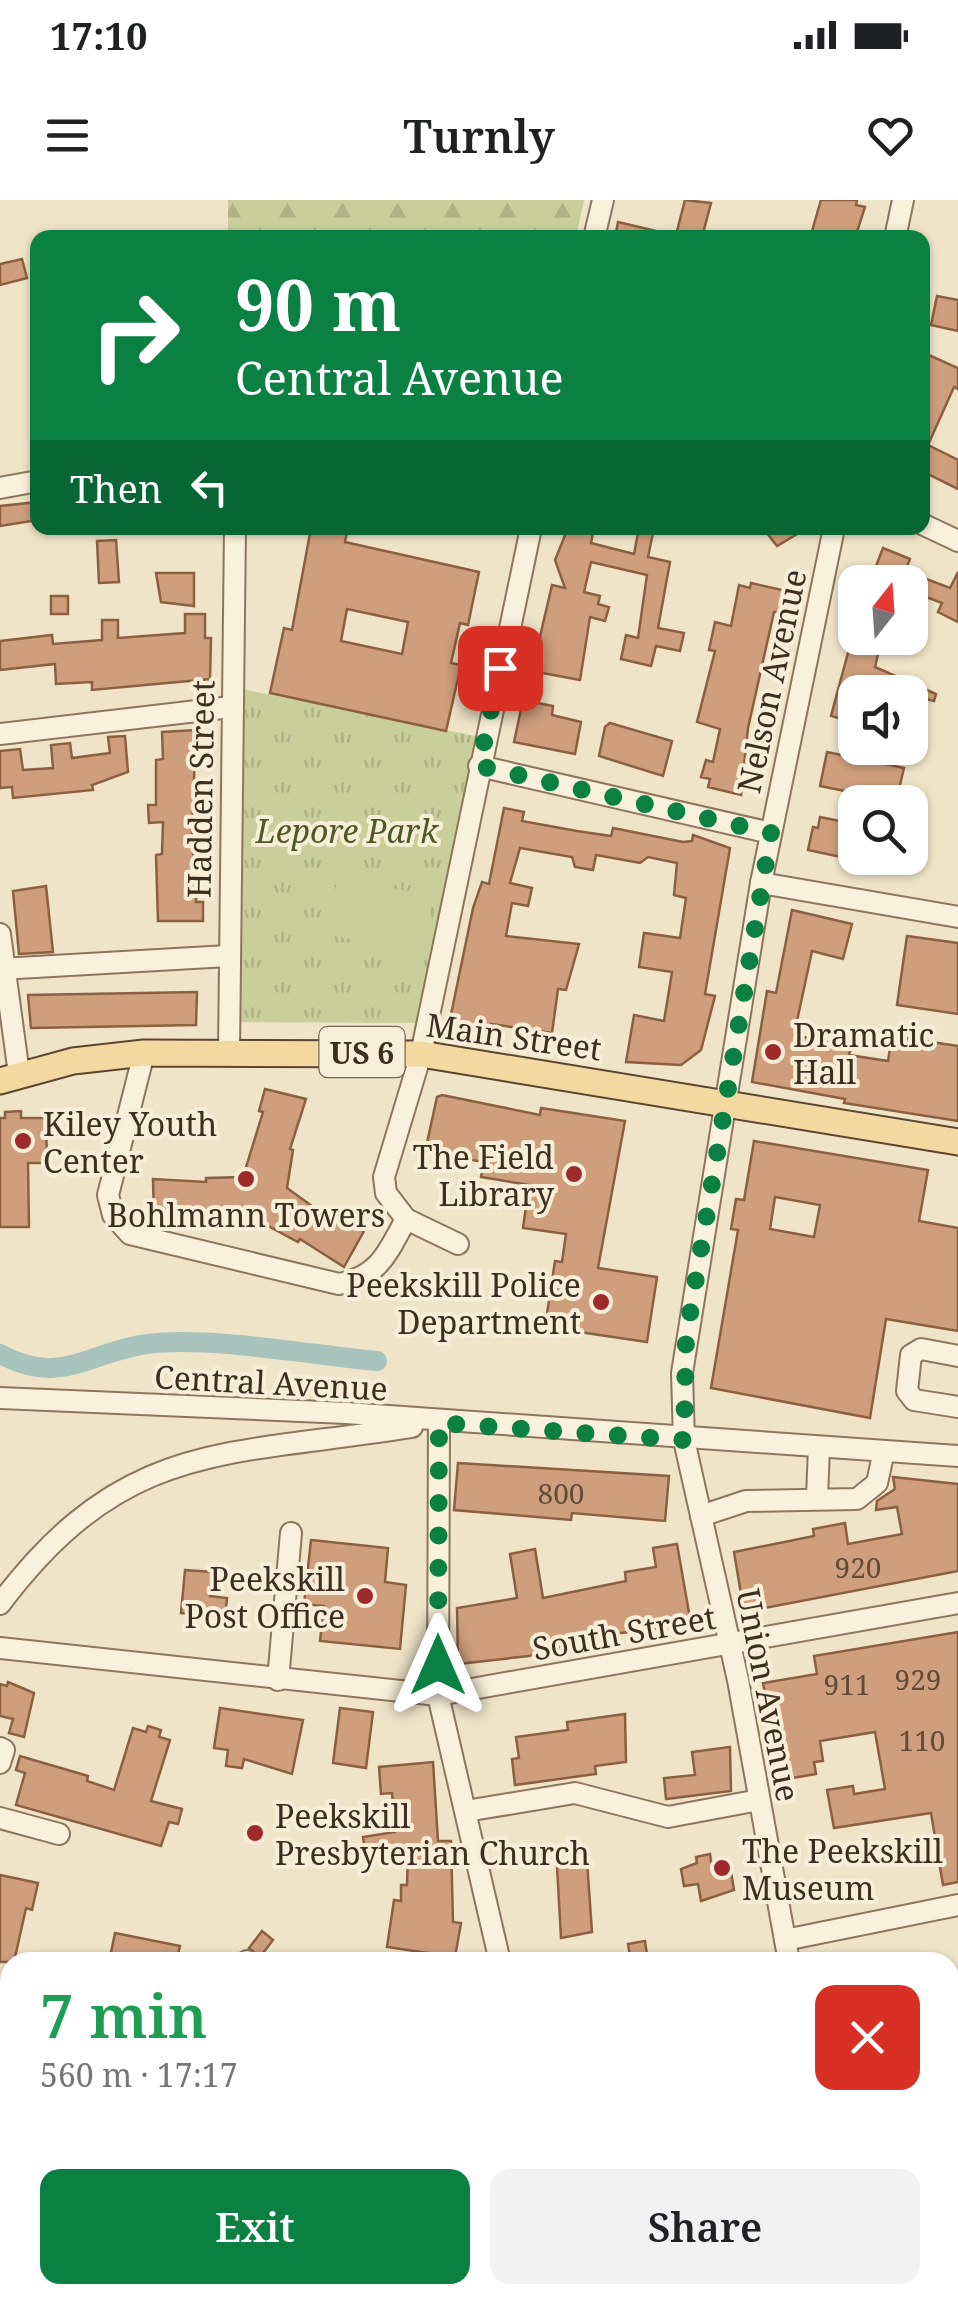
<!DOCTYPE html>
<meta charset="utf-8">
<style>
body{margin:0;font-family:"Noto Serif",serif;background:#f2f2f2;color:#202124;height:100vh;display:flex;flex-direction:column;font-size:38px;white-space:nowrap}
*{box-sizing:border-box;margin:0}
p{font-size:32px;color:#757577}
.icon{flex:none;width:55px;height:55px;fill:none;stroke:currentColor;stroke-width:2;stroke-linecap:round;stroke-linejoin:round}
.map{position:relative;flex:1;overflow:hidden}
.sheet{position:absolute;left:0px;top:1752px;width:960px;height:352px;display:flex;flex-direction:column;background:#fff;border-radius:30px 30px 0 0;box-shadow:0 2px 8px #0004}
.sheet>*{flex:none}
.top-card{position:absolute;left:30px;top:30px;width:900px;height:305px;border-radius:20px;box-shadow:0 2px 8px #0004;background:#0b8043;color:#fff;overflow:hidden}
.needle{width:65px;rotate:17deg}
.fabs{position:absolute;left:838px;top:365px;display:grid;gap:20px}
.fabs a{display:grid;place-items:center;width:90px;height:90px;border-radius:20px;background:#fff;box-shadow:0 2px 8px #0004;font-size:50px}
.pin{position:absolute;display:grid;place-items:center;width:85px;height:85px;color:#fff;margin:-42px;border-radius:20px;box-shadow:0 5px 15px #0006}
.me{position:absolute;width:110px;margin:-55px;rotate:0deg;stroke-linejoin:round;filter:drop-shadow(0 0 8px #0008)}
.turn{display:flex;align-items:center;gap:35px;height:210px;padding:0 40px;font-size:45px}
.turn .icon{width:130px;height:130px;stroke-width:2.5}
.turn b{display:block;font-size:70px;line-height:85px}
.then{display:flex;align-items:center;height:95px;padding:0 40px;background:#0003;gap:20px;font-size:38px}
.round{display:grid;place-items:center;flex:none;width:105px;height:105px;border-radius:20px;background:#f2f2f2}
.overview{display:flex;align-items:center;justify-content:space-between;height:170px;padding:0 40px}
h1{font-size:60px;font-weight:600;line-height:75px;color:#1e9e55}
.button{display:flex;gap:20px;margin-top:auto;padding:20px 40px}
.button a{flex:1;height:115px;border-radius:20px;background:#0b8043;color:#fff;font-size:40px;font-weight:600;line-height:115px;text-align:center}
.button a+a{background:#f2f2f2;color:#202124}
.status{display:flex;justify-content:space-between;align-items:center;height:70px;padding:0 50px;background:#fff;direction:ltr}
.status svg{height:28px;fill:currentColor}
header{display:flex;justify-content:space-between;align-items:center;height:130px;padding:0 40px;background:#fff;font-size:45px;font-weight:600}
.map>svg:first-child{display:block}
.grass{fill:url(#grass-tufts)}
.forest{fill:url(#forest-firs)}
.pitch{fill:#c9cf9b}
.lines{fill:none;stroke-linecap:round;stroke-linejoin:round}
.canal{stroke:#a9c4bc;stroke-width:20}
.building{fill:#cf9f7d;stroke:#8d5f41;stroke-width:2.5;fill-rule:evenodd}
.minor-casing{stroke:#8d765c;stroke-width:24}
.major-casing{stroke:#5b4430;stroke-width:29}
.minor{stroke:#faf1dc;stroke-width:20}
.major{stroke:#f3d9a0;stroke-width:25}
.route{stroke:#0b8043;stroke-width:18;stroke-dasharray:0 32.4}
.poi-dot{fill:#9e2a2b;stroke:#f7eed8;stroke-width:4}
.labels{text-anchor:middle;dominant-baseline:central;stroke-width:8;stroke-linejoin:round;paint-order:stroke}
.number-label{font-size:28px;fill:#624a37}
.shield{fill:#f7eed8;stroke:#756857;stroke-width:2.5}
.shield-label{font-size:30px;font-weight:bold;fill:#3d2e20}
.street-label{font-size:32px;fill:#3d2e20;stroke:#f7eed8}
.park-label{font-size:32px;font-style:italic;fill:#4d5a26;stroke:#f7eed8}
.poi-label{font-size:32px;fill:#3d2e20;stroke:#f7eed8;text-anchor:start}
</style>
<div class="status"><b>17:10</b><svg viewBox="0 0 49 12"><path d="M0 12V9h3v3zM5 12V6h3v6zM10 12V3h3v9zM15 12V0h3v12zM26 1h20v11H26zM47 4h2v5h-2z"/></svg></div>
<header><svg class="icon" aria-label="menu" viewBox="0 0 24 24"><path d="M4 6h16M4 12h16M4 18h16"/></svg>Turnly<svg class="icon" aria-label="heart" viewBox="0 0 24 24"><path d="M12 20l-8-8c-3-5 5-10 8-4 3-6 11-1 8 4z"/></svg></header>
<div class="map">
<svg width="958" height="2104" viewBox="0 0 958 2104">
<defs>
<pattern id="grass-tufts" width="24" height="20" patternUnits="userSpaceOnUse" patternTransform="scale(2.5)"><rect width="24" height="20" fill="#c9cf9b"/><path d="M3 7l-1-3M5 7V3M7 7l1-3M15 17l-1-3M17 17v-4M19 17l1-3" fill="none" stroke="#aeb285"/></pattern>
<pattern id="forest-firs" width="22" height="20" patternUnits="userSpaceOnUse" patternTransform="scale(2.5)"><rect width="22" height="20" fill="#c9cf9b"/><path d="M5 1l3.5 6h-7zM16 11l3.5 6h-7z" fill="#aeb285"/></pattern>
</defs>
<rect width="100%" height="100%" fill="#f0e4c8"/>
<path class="grass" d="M231 487 485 538 428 823 228 822Z"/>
<path class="forest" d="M228 0H584L576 37H488L450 30 447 38H248L228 34Z"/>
<path class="pitch" d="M337 679 432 695 423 751 328 735Z"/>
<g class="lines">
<path class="canal" d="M0 1154C62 1187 88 1152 147 1144 209 1136 312 1155 377 1161"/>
</g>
<g class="building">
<path d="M685 0 711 3 702 37 677 31Z"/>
<path d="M821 0H857L856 5 865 7 855 38H810Z"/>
<path d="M618 22 660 32 659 38H615Z"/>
<path d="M22 59 27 78 0 85V64Z"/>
<path d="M937 96 958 100V131L931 125Z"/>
<path d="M922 152 958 168V189L954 187 928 245 958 260V289L922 271Z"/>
<path d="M38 302V320L0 326V306Z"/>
<path d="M311 328H348L345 342 479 372 468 425 460 423 451 463 461 465 446 531 270 493 284 428 292 430ZM347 409 408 422 402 454 341 441Z"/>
<path d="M568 328H594L591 343 634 354 639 328H654L648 357 670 362 658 428 684 433 680 451 656 446 651 466 621 459 626 435 638 438 647 375 591 362 584 392 600 396 598 404 609 407 605 421 590 417 580 480 532 471 552 385 565 388 555 360Z"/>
<path d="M763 328H807L777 346Z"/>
<path d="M116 340 119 382 99 383 97 341Z"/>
<path d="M883 348 910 359 905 371 950 388 958 372V422L938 412 942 403 910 391V382L873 374Z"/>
<path d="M156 373H194V406L161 402Z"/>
<path d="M751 383 786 391 781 412H774L748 528 741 595 708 587 710 579 701 577 706 560 713 562 720 529 697 522 715 451 709 450 715 422 731 426 739 385 750 388Z"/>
<rect x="51" y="396" width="17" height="18"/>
<path d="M185 414H205V438H211L210 479 92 490V482L56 484 55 464 0 470V441L52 435 53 444 102 440V420H118V438L185 433Z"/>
<path d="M852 438H882L875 467 936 494 934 501 926 499 923 507 910 502V492L855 484V523L831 516Z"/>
<path d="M523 500 553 506 552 515 581 522 575 554 514 542Z"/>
<path d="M610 523 672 541 663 576 599 556 605 527Z"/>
<path d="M196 530 192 629 193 654 199 653 196 702H203V721H158L156 655 162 654 163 622 149 623 148 605H156V560L163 559 162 532Z"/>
<path d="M125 536 128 572 92 585 93 590 13 598 12 587 0 588V551L20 549 23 570 53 568 51 545 70 543 72 558 110 553 108 537Z"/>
<path d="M827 552 904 568 896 602H878L879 598 820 586Z"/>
<path d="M504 608 524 612 522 621 577 631 611 636 613 628 683 642 692 641 693 635 730 648 705 794 715 796 701 850 681 865 626 862 634 815 664 821 672 772 639 767 644 733 680 738 686 698 674 695 677 663 648 657 640 663 596 655 593 670 575 667 572 657 520 648 510 683 532 688 528 706 512 703 506 736 579 744 566 790 558 789 552 833 491 824 489 840 447 834 473 708 482 682 489 684Z"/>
<path d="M820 617 855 624V660L808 650 813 627 818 628Z"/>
<path d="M46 686 53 752 19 754 13 691Z"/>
<path d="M792 710 852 724 843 759 812 751 794 835 851 847 849 855 888 861 892 836 958 846V921L844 903 845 899 752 882 767 791 776 793Z"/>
<path d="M907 736 958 743V814L897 805Z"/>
<path d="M197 792 196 825 31 828 28 795Z"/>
<path d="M265 889 306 899 290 949 293 950 287 988 316 1009 364 1031 344 1067 300 1039 298 1042 257 1020 206 1016 154 1021 153 979 206 982V978L243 977 263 912 259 911Z"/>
<path d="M442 895 540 915 541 908 625 921 598 1068 657 1077 647 1142 545 1127 555 1061 562 1062 566 1034 523 1028 529 985 481 977 484 962 425 952 437 897Z"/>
<path d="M21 911V918H46L47 963H28L29 1027H0V918H5V912Z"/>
<path d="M754 941 928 970 919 1021 958 1028V1131L886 1119 870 1218 711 1188 738 1030 731 1029 736 999 744 1000ZM775 997 820 1005 814 1037 770 1029Z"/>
<path d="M458 1263 669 1276 665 1321 572 1313 571 1320 454 1310Z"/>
<path d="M893 1277 958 1284V1371L744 1412 734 1352 814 1336 813 1329 845 1323 848 1344 902 1334 897 1307 876 1310 877 1301 895 1289Z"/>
<path d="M311 1340 388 1348 385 1382 406 1385 400 1449 320 1441 324 1406 304 1404Z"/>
<path d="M677 1344 691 1424 598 1436 529 1456 458 1464 457 1408 517 1398 510 1354 535 1349 543 1398 626 1381 625 1372 656 1367 653 1348Z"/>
<path d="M185 1370 212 1372 210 1396 227 1398 225 1417 181 1413Z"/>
<path d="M958 1432V1682L943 1685 931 1613 834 1628 827 1590 853 1586 854 1594 885 1589 875 1532 820 1541 823 1561 814 1562 816 1574 781 1580 763 1483 817 1474 814 1456Z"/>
<path d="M8 1482 34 1493 24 1537 9 1533 13 1519 0 1516V1484L7 1486Z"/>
<path d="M220 1508 303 1520 292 1574 244 1559 242 1568 226 1566 228 1550 214 1548Z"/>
<path d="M340 1508 373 1512 366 1568 333 1563Z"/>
<path d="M625 1514 626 1562 595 1566 596 1574 515 1585 512 1559 519 1558 516 1537 568 1530 567 1522Z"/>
<path d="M148 1526 161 1530 159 1537 170 1540 151 1601 182 1609 178 1624 169 1622 161 1646 16 1605 25 1573 16 1570 20 1556 88 1576 87 1581 114 1590 133 1528 146 1532Z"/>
<path d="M730 1547 731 1591 666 1599 664 1578 695 1575 692 1552Z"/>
<path d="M433 1562 438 1641H451L453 1722 461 1723 455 1757 387 1747 394 1700 401 1701V1685H407L408 1652 366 1657 363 1637 395 1632 392 1593 381 1594 379 1567Z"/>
<path d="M710 1654 711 1662 723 1660 725 1673 731 1672 734 1690 701 1701 698 1684 684 1686 681 1669 697 1663 696 1657Z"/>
<path d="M587 1661 592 1732 561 1738 557 1666Z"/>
<path d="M0 1675 38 1683 32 1710 26 1708 14 1762H0Z"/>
<path d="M262 1731 273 1740 260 1757 249 1748Z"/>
<path d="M115 1733 180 1746 176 1762H109Z"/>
<path d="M645 1741 648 1762H631L628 1744Z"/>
</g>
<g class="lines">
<defs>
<g id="minor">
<path d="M594 38 603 0"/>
<path d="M895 38 903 0"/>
<path d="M0 288 38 281"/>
<path d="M922 324 958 341"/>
<path d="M0 534 231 507"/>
<path d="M479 566 771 633"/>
<path d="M761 683 958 717"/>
<path d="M0 734 19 874"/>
<path d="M0 769 228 756"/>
<path d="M229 851 235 328"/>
<path d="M144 853 108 995 113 1015 130 1034 339 1084C379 1077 388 1052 406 1019L458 1044"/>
<path d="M406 1019 386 993 384 977 421 854 531 328"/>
<path d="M958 1156 921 1149 911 1155 907 1191 914 1200 958 1207"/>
<path d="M0 1198 346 1213 958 1256"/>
<path d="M439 1223 438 1495 500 1762"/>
<path d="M817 1298 819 1247"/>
<path d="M701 1316 746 1301 857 1299 877 1283 884 1251"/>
<path d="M0 1404C125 1238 227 1257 412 1227"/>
<path d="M0 1448 438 1495 958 1403"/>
<path d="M278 1480 291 1333"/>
<path d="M0 1548 4 1550 0 1563"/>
<path d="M466 1611 575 1593 668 1617 759 1600"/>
<path d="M0 1618 59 1634"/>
<path d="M785 1740 958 1705"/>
<path d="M247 1762V1761"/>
<path d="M789 1762 738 1480 684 1240 682 1173 761 683 834 328"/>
<path d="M1 1905 10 1907"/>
<path d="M0 1963 10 1966"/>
<path d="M950 1963 958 1961"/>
<path d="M0 2017 10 2020"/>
<path d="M0 2055 10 2057"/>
<path d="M56 2104 59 2095"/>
<path d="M324 2104 327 2095"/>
<path d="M461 2104 465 2095"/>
<path d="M787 2104 791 2095"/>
</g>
<path id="major" d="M0 881 73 861 144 853 421 854 958 942"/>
</defs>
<use href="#minor" class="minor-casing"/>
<use href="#major" class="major-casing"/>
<use href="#minor" class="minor"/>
<use href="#major" class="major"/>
</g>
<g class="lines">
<path class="route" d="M438 1465 439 1223 684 1240 686 1138 771 633 479 566 500 468"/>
</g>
<g class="poi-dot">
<circle cx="773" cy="852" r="10"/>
<circle cx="23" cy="941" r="10"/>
<circle cx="574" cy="974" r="10"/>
<circle cx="246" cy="979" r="10"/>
<circle cx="601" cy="1102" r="10"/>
<circle cx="365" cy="1396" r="10"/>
<circle cx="255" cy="1633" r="10"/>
<circle cx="722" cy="1668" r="10"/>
</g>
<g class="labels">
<g class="number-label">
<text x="561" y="1293">800</text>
<text x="858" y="1367">920</text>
<text x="918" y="1479">929</text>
<text x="847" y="1484">911</text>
<text x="922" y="1540">110</text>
</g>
<rect class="shield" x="319.5" y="827" width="85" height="50" rx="8"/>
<g class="shield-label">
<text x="362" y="852">US 6</text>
</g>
<g class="street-label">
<text transform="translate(771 481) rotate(-78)">Nelson Avenue</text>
<text transform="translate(200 589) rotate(-89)">Hadden Street</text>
<text transform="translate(514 836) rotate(8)">Main Street</text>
<text transform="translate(271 1182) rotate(3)">Central Avenue</text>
<text transform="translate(624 1432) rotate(-10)">South Street</text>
<text transform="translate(769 1495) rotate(79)">Union Avenue</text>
</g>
<g class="park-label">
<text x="347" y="630">Lepore Park</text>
</g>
<g class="poi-label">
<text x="793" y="834">Dramatic<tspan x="793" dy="37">Hall</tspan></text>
<text x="43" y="923">Kiley Youth<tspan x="43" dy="37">Center</tspan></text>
<text x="554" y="956" text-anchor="end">The Field<tspan x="554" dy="37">Library</tspan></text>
<text x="246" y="1014" text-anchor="middle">Bohlmann Towers</text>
<text x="581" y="1084" text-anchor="end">Peekskill Police<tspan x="581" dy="37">Department</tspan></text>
<text x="345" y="1378" text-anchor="end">Peekskill<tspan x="345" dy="37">Post Office</tspan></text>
<text x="275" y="1615">Peekskill<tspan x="275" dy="37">Presbyterian Church</tspan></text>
<text x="742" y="1650">The Peekskill<tspan x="742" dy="37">Museum</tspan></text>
</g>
</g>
</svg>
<div class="fabs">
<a><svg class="needle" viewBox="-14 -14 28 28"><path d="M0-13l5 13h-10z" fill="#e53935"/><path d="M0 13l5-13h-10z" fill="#757577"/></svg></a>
<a><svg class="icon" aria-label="sound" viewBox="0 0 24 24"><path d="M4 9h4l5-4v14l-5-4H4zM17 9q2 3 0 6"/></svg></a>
<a><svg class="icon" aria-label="search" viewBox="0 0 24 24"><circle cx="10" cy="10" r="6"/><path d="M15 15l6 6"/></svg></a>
</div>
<div class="pin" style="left:500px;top:468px;background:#d93025"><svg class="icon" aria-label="arrive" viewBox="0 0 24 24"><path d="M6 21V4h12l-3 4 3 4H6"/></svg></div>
<svg class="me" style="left:438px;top:1465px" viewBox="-20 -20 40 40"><path d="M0-17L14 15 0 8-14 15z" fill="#0b8043" stroke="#fff" stroke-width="4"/></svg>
<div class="top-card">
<div class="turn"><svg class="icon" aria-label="right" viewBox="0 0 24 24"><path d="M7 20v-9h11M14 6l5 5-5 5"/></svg><div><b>90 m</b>Central Avenue</div></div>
<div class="then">Then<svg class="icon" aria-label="left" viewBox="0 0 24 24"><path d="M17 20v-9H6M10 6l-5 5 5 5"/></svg></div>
</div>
<section class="sheet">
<div class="overview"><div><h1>7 min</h1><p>560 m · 17:17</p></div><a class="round" style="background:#d93025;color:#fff"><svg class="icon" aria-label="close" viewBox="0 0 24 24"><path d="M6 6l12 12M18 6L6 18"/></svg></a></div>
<div class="button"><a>Exit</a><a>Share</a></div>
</section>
</div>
